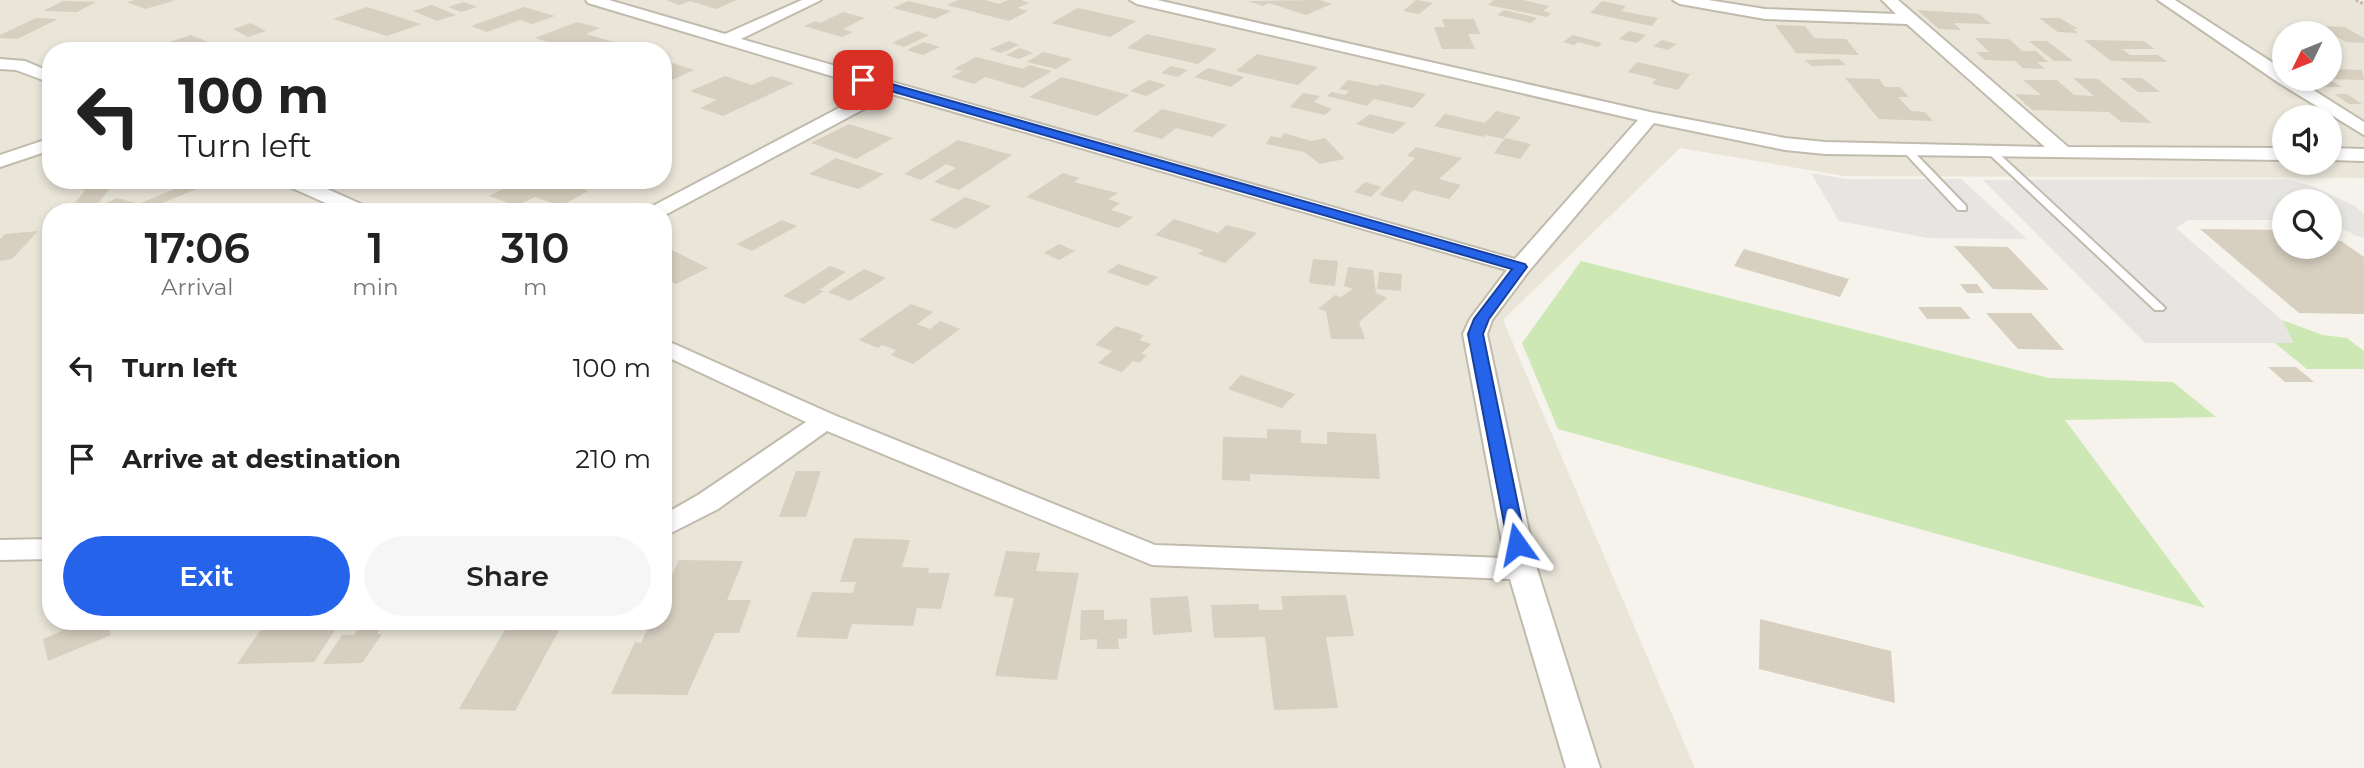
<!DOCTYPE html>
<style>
body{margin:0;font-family:Montserrat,sans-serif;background:#f6f6f6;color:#222;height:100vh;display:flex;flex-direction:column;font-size:26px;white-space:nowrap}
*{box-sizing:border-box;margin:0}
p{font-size:23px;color:#767676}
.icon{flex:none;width:38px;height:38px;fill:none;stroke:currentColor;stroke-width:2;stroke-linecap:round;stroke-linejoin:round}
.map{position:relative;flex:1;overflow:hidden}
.panel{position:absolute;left:42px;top:203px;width:630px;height:427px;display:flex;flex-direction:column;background:#fff;border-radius:28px;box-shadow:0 4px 10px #0003}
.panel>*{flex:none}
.guide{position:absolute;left:42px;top:42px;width:630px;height:147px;border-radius:28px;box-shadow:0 4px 10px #0003;background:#fff;color:#222;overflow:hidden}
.needle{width:46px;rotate:227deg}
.tools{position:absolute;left:2272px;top:21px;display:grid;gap:14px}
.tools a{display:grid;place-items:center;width:70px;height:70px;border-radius:50%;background:#fff;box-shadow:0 4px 10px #0003;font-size:35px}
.pin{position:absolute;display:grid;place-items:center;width:60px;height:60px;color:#fff;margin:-30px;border-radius:14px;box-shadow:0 4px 10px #0006}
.me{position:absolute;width:77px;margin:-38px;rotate:348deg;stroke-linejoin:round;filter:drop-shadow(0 0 5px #0008)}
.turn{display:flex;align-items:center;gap:24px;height:147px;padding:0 21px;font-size:32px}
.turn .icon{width:91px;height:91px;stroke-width:2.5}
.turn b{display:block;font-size:49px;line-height:60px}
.eta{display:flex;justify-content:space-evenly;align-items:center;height:119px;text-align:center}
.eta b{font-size:42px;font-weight:600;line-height:49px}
.primary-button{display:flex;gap:14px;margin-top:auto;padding:14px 21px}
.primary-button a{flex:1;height:80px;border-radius:42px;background:#2563eb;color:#fff;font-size:28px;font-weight:600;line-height:80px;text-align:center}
.primary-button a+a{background:#f6f6f6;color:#222}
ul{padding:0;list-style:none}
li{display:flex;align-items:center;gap:21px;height:91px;padding:0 21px}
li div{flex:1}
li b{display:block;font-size:26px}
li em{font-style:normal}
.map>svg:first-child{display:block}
.residential{fill:#e9e5d9;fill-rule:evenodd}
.green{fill:#cee8b5}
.parking{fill:#e7e5e2}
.building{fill:#d7cfc0}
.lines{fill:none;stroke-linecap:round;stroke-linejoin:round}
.service-casing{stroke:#c1bbad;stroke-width:4}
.minor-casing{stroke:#c1bbad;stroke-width:4}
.path{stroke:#c2b89f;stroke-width:3.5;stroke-dasharray:2.5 2.5;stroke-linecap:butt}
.service{fill:#fff;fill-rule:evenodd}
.minor{fill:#fff;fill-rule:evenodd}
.route{fill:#2563eb;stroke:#184099;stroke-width:2}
</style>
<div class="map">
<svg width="2364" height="768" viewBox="0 0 2364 768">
<rect width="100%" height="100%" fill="#f5f3eb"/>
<path class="residential" d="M0 0H2359L2364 3V178L1844 176 1680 148 1503 320 1695 768H0ZM2284 33H2329V79H2284ZM51 51H663V180H51ZM2284 117H2329V163H2284ZM51 212H663V621H51Z"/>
<g class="green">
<path d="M1581 261 2049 378 2173 382 2216 417 2065 420 2205 608 1558 429 1522 343Z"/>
<path d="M2282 320 2323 335 2347 338 2364 351V369H2307L2275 343 2293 342Z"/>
</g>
<g class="parking">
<path d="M1811 173 1846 179H1961L2027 239 1928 238 1839 221Z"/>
<path d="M2287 179 2314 187 2355 206 2364 214V237L2356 236 2329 221V201H2284V220H2188L2176 228 2282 320 2293 343H2145L1983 180Z"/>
</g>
<g class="building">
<path d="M135 0H173V1L145 9 127 2Z"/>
<path d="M666 0H737L716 9 690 1 679 5Z"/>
<path d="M958 0H985L999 4 1008 0H1021L1029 3 1017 8 1028 11 1009 21 947 5Z"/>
<path d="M1320 0 1332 4 1306 15 1269 3 1263 6 1248 1Z"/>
<path d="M1416 0 1433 3 1419 14 1403 11Z"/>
<path d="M1494 0H1523L1549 6 1543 11 1551 13 1547 17 1488 5Z"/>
<path d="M63 1 96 2 77 12 43 11Z"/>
<path d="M908 1 951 11 935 19 893 8Z"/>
<path d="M1602 1 1626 6 1621 11 1658 18 1652 26 1590 13Z"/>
<path d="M464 2 477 7 461 12 448 7Z"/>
<path d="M432 5 456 15 437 21 413 11Z"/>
<path d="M367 7 421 24 387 36 333 19Z"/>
<path d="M524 7 555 16 532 24 520 20 487 32 471 26Z"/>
<path d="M1078 8 1136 21 1110 37 1051 23Z"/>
<path d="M1504 10 1537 18 1531 23 1497 15Z"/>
<path d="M1917 10 1979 14 1991 24 1954 23 1961 30 1939 29Z"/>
<path d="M843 12 865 18 843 29 853 32 842 37 804 26 815 21 820 23Z"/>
<path d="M36 18 58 19 17 39 0 38V35Z"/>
<path d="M2039 18H2060L2078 29H2073L2078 33 2058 32Z"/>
<path d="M1442 19H1474L1480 34H1468L1475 49H1442L1434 27H1445Z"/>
<path d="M577 22 600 28 586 34 621 44 606 51H577L535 38Z"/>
<path d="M251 23 266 31 248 37 233 29Z"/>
<path d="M1775 25 1805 26 1814 38 1846 39 1859 55 1796 53Z"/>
<path d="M2319 26 2345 27 2364 38V43L2346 42Z"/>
<path d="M917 31 929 35 904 47 892 43Z"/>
<path d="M1629 31 1646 35 1637 43 1619 39Z"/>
<path d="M1147 34 1217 49 1198 64 1127 48Z"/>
<path d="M191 35 221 47 210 51 148 49Z"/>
<path d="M1573 35 1602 43 1598 47 1578 42 1574 45 1563 42Z"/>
<path d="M1975 38 2009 39 2022 51H2036L2048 62H2037L2045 69 2023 68 2015 61 1985 60 1976 52H1989Z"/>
<path d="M1662 40 1677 44 1668 50 1653 46Z"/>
<path d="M2084 40 2143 41 2155 49H2122L2130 55H2158L2168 62 2111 61Z"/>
<path d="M1009 41 1019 45 1001 53 990 49Z"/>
<path d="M2029 41H2047L2073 61H2054Z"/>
<path d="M924 42 940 47 923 55 907 50Z"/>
<path d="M1020 48 1033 53 1019 59 1006 55Z"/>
<path d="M1043 52 1072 59 1056 69 1027 62Z"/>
<path d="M1257 54 1318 67 1298 85 1236 71Z"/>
<path d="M976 57 1023 69 1029 65 1052 71 1023 88 985 77 974 84 951 77 962 71 954 69Z"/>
<path d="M1839 59 1846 65 1812 66 1805 60Z"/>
<path d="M663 60 694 70 663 84Z"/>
<path d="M1637 62 1690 74 1678 90 1652 84 1656 79 1628 72Z"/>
<path d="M2329 65 2336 69 2362 70 2364 80 2329 79Z"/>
<path d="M1171 66 1188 70 1178 77 1161 73Z"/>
<path d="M1208 68 1244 77 1231 87 1194 77Z"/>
<path d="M725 76 752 85 772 76 794 83 723 116 700 108 717 100 690 91Z"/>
<path d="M1062 77 1129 95 1097 116 1029 97Z"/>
<path d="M1845 78 1879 79 1885 87H1900L1909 97H1898L1911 111 1925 112 1933 121 1879 119Z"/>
<path d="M2073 78 2098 79 2152 123 2121 122 2109 112 2032 110 2015 94 2041 95 2023 80H2057L2074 95 2094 96Z"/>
<path d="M2120 78H2142L2160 92H2138Z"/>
<path d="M2308 79H2328L2342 87H2320Z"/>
<path d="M1149 80 1166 85 1146 96 1130 91Z"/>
<path d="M1348 80 1378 86 1381 84 1426 94 1413 108 1374 99 1367 106 1327 96 1332 92 1345 95 1349 91 1339 89Z"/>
<path d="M1303 93 1320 96 1314 102 1332 109 1325 115 1290 107Z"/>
<path d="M2334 94H2347L2362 104H2349Z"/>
<path d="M1162 109 1227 125 1212 137 1176 128 1162 139 1133 131Z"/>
<path d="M1496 111 1521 117 1503 139 1486 135 1484 137 1434 126 1445 114 1485 123Z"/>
<path d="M1370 114 1406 123 1393 134 1356 124Z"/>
<path d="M849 124 893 138 856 159 811 143Z"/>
<path d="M1284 133 1311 141 1325 138 1345 159 1320 164 1304 152 1266 144 1271 136 1281 138Z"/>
<path d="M1505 138 1531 144 1520 159 1494 153Z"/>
<path d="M958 140 1012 155 959 190 934 182 956 168 946 164 921 180 904 174Z"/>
<path d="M1416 147 1462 158 1439 179 1461 185 1449 199 1413 190 1403 202 1379 195 1415 158 1407 156Z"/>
<path d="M836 158 884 174 858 189 809 174Z"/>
<path d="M1063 173 1080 178 1074 182 1118 193 1108 199 1120 203 1111 210 1133 217 1118 228 1026 197Z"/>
<path d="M75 180H104L112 185 97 205 70 208 85 191 72 183Z"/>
<path d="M521 180H554L588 191 561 206 535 197 516 206 489 196Z"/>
<path d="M1365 182 1381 187 1371 197 1354 192Z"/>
<path d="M189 183 201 187 153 207 141 203Z"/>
<path d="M965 197 991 206 956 229 930 220Z"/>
<path d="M117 198 136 203 123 209 104 204Z"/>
<path d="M1174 219 1218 233 1227 225 1257 233 1225 263 1198 254 1203 250 1155 235Z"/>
<path d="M782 220 797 226 752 251 737 244Z"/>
<path d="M2200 229 2284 230V247H2329V240L2341 241 2364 257V314L2299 313Z"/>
<path d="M38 231 12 259 0 261V239L5 234Z"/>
<path d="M1059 244 1075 251 1059 260 1044 253Z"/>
<path d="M1954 246 2008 247 2049 290 1993 289Z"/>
<path d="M670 249 708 268 676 284 663 277V252Z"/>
<path d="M1744 249 1849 279 1840 297 1734 266Z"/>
<path d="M1313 259 1338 261 1335 286 1309 283Z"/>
<path d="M1118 264 1158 277 1147 286 1107 272Z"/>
<path d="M830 266 846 272 819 290 824 291 804 304 783 296Z"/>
<path d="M1348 267 1373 270 1376 293 1387 298 1359 322 1365 339H1331L1326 311 1318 309 1335 295 1341 297 1353 289 1344 286Z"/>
<path d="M864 269 886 278 850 301 828 292Z"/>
<path d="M1379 272 1402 274 1401 291 1377 289Z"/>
<path d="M1960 284H1977L1984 293H1967Z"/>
<path d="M911 304 933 312 917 324 930 329 940 321 960 329 913 364 891 355 896 350 882 345 878 348 859 340Z"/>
<path d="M1918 307H1961L1971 319H1927Z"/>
<path d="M1986 313H2031L2064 350 2018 349Z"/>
<path d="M1116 326 1144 335 1139 340 1151 344 1141 354 1147 355 1139 363 1133 361 1122 372 1098 363 1112 351 1095 345Z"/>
<path d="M2268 367H2296L2314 382H2285Z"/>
<path d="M1241 375 1295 394 1282 408 1228 389Z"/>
<path d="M1267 429 1301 430V443L1327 444V432L1376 434 1380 479 1250 474V481L1222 480 1223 437 1267 438Z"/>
<path d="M796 471H821L806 517H779Z"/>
<path d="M854 538 910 540 902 567 929 568 928 573H950L941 609 917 608 913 626 852 624 847 639 796 637 812 592 853 593 856 582H840Z"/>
<path d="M1006 551 1040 553 1036 571 1079 573 1057 680 995 676 1014 598 994 596Z"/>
<path d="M679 560 743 561 727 600H751L739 633H715L687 695 611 694 635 642 641 643 651 621H663V594Z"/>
<path d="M1346 595 1354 636 1326 637 1338 708 1274 710 1265 637 1214 638 1211 605 1259 604V610H1283L1281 596Z"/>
<path d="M1188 596 1192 632 1153 635 1150 598Z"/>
<path d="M1081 610H1104V620L1127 619V638L1118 639 1119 649H1097V639L1080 640Z"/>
<path d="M1760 619 1891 651 1895 703 1759 669Z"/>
<path d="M85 621H107L111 635 48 661 43 639Z"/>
<path d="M267 621H341L314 662 237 664Z"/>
<path d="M363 621H385L377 634H382L362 663 323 664 342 635H354Z"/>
<path d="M510 621H564L515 711 459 709Z"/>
</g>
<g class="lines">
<defs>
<g id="service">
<path d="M1907 147 1910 148 1966 206V210H1958L1904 152 1902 150Z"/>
<path d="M1992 149 1995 150 2163 306 2165 308 2163 310H2155L1989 154 1987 152Z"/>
</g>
<g id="minor">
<path d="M586 0H609L725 34 802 0H821L741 39 1515 259 1638 120 1137 4 1130 0H1157L1650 112 1785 138 1825 142 2045 147 1907 24 1765 19 1680 4 1673 0H1708L1765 9 1896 14 1882 0H1898L2068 147 2284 148V160L1825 154 1785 150 1654 123 1528 272 1492 320 1487 334 1537 569 1600 768H1566L1510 579 1152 565 827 431 718 509 663 537V515L698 495 806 422 663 355V339L834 415 1155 545 1505 558 1463 334 1470 319 1507 270 892 94 663 216V212H646L649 208 875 89 588 3Z"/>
<path d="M2158 0H2175L2284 70V79H2296L2364 122V135L2279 83Z"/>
<path d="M0 59 25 61 51 72V83L16 70 0 69Z"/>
<path d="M51 138V150L0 167V155Z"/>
<path d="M2329 148 2364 149V161L2329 160Z"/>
<path d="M280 180H307L370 208 373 212H346L283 184Z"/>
<path d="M51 539V559L0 560V540Z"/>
</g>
</defs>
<use href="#service" class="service-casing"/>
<use href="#minor" class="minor-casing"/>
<path class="path" d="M2356 0 2364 4"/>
<use href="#service" class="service"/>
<use href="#minor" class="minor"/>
</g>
<path class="route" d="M859 77H867L1525 264 1527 267 1489 319 1483 334 1526 544 1524 549H1511L1508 544 1468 334 1474 319 1512 269 859 82Z"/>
</svg>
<div class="tools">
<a><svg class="needle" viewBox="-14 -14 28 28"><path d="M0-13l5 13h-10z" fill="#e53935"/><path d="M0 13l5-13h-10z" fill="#767676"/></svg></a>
<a><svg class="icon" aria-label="sound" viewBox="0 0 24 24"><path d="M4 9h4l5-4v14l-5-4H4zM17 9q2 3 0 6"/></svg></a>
<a><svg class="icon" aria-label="search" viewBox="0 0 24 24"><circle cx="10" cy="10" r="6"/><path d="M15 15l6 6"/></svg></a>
</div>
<div class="pin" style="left:863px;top:80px;background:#d93025"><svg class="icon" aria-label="arrive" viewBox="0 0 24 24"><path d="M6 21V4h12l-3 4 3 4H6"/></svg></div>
<svg class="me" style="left:1517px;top:544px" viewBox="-20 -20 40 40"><path d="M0-17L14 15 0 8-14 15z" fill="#2563eb" stroke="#fff" stroke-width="4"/></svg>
<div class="guide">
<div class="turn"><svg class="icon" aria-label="left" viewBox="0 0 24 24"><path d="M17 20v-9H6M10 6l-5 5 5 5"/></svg><div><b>100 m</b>Turn left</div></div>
</div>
<section class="panel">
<div class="eta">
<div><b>17:06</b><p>Arrival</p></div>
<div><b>1</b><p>min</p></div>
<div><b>310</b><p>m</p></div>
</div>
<ul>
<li><svg class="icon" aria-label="left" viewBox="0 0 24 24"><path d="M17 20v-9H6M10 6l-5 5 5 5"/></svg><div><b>Turn left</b></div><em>100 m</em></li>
<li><svg class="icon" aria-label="arrive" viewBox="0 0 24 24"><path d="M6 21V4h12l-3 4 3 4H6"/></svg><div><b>Arrive at destination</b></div><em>210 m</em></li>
</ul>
<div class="primary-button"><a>Exit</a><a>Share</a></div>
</section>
</div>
